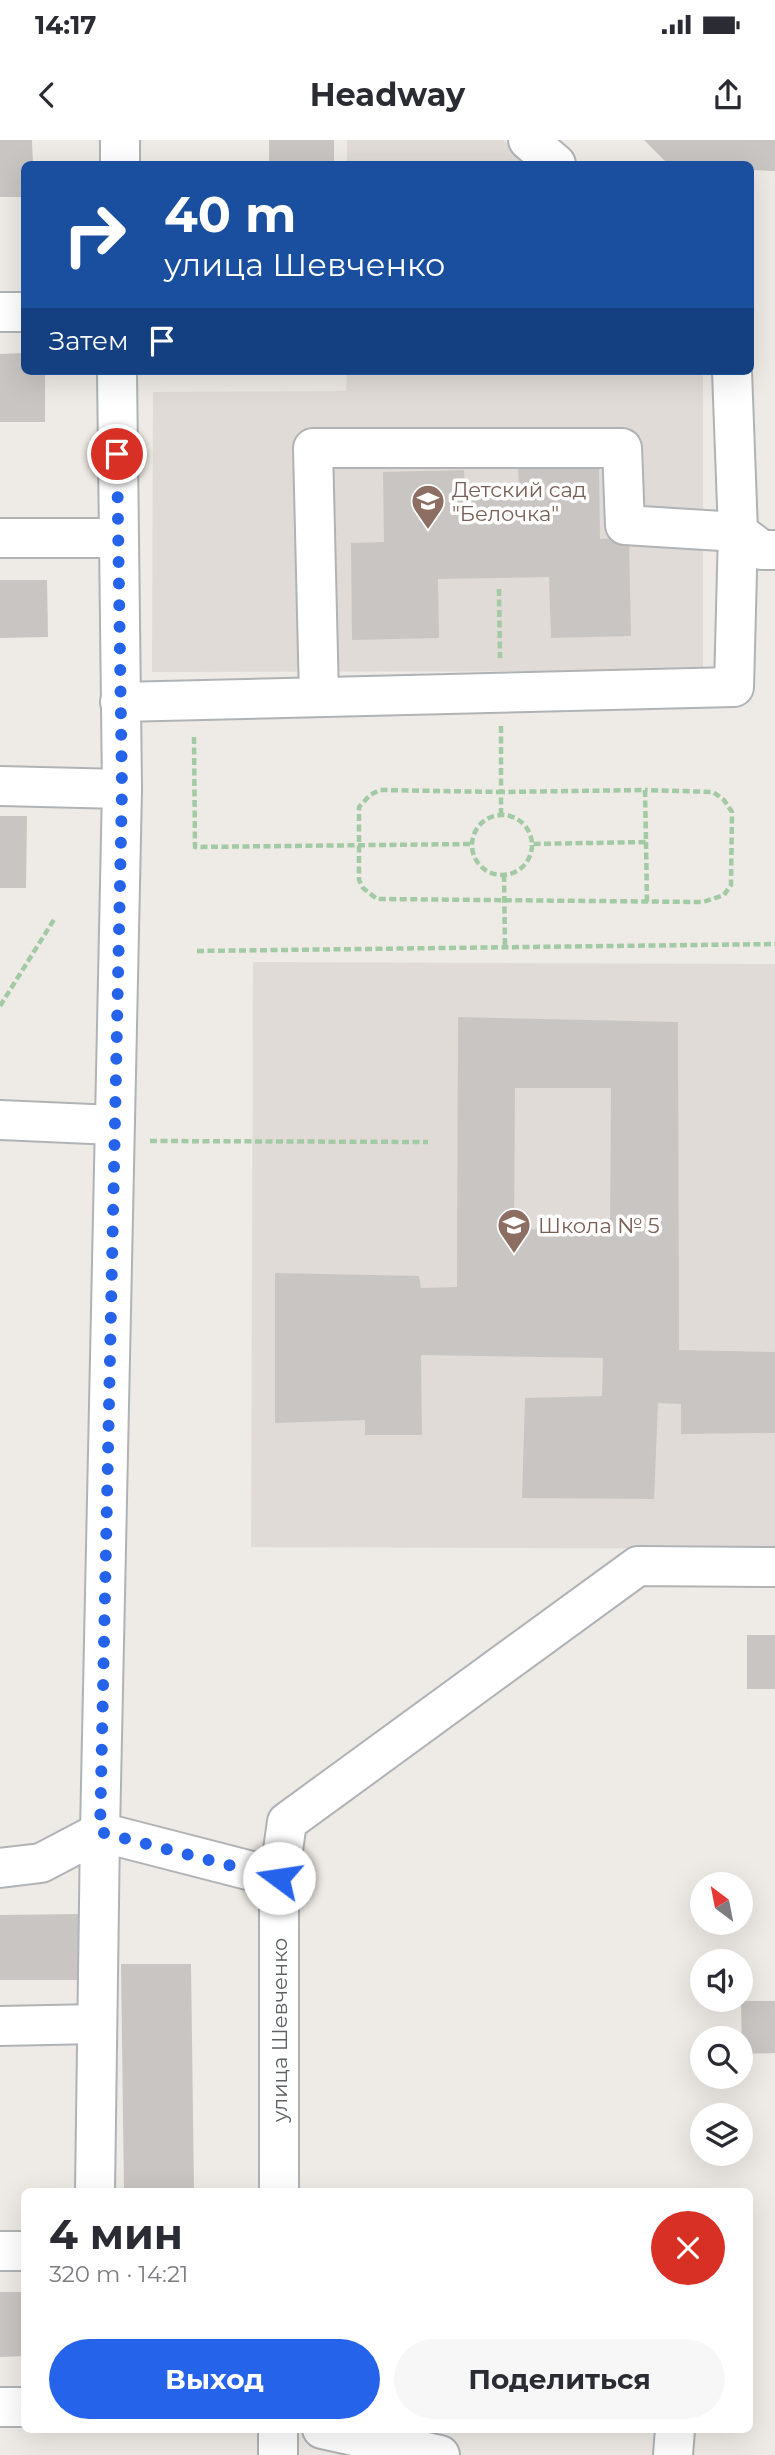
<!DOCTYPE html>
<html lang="ru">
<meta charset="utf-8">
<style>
body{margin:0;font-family:Montserrat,sans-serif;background:#f7f7f7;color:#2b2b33;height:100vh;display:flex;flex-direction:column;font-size:26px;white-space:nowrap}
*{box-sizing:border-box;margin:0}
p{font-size:23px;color:#7c7c81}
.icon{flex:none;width:38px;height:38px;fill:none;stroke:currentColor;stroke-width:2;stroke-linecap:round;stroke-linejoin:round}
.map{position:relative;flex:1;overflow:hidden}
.drawer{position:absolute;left:21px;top:2048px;width:732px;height:245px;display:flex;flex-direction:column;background:#fff;border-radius:10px;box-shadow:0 7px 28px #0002}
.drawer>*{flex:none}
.top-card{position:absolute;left:21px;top:21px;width:733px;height:214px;border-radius:10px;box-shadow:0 7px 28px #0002;background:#1a4fa0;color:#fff;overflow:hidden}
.needle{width:46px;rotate:328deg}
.tools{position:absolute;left:690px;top:1732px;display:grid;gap:14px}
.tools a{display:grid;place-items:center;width:63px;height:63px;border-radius:50%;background:#fff;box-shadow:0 7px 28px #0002;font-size:35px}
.pin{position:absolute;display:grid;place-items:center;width:60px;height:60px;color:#fff;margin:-30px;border:4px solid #fff;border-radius:50%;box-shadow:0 2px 7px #0007}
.me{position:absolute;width:77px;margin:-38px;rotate:284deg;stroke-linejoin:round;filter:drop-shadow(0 0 5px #0008)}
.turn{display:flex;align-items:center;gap:24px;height:147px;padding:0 28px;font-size:32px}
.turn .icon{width:91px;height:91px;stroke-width:2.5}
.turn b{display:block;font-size:49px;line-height:60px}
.then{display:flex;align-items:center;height:66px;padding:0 28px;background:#0003;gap:14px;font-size:26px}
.round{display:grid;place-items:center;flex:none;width:74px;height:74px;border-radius:37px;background:#f7f7f7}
.overview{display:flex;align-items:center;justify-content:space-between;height:119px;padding:0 28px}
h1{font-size:42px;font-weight:700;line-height:52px}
.cta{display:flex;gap:14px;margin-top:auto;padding:14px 28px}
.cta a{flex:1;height:80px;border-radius:42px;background:#2563eb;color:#fff;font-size:28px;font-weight:700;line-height:80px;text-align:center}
.cta a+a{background:#f7f7f7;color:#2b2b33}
.status{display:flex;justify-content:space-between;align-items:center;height:49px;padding:0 35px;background:#fff;direction:ltr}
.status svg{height:19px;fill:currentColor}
header{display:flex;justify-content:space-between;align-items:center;height:91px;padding:0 28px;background:#fff;font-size:32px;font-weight:700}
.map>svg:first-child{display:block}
.education{fill:#e0dbd6}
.building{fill:#c9c5c2;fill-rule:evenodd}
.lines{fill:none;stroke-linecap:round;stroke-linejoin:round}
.minor-casing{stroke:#b0b3b6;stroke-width:42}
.path{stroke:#a2caa4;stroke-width:4.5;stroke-dasharray:7 3.5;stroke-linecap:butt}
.minor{stroke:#fff;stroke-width:38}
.route{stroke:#2563eb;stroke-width:12;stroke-dasharray:0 21.6}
.labels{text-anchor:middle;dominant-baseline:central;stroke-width:7;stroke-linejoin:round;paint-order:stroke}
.education-label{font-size:21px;fill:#785e54;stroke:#fff;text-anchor:start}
.street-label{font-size:21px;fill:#5d6164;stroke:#fff}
</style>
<div class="status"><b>14:17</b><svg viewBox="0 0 49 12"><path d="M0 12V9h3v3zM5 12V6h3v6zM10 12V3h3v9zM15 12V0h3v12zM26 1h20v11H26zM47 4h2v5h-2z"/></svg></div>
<header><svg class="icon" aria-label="back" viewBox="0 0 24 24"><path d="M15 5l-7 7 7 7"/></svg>Headway<svg class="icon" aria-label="share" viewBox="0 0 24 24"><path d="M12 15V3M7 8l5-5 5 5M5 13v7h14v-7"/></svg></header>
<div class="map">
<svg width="775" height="2315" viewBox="0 0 775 2315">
<rect width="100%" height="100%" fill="#eeeae5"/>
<g class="education">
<path d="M347 0H503L534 24H347Z"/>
<path d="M347 231H703V531L152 532 153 252 346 251Z"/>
<path d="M253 822 775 824V1409L251 1407Z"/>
</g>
<g class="building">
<path d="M0 0H32L33 24H24V57H0Z"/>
<rect x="269" y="0" width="65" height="24"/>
<path d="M644 0H775V31L751 30V24H668Z"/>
<path d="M24 213V231H45V282H0V214Z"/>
<path d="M599 326 600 399 629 398 631 496 551 498 549 437 438 439 439 498 352 500 351 403 384 402 383 332 464 330 465 353H519L518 328Z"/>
<path d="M0 440H47L48 497 0 498Z"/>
<path d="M0 676H27L26 748H0Z"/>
<path d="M458 877 678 882 679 1210 775 1212V1293L681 1294V1264L658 1263 654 1359 522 1358 525 1258 602 1256 603 1218 421 1215 422 1295H365V1280L275 1283V1133L419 1136 421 1148 457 1147ZM515 948H611L610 1090 514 1089Z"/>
<rect x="747" y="1495" width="28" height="54"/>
<path d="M84 1774 85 1840H0V1775Z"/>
<path d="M121 1824H191L194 2051H124Z"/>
<path d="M741 1861H775V1913L742 1914Z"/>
<path d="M0 2152H24V2216L0 2217Z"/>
</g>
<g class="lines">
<defs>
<g id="minor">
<path d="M528 0 556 24"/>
<path d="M120 24V0"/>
<path d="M0 172H24"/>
<path d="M117 231 122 649 100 1692 279 1738V2051"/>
<path d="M732 231 738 392 762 410H775"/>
<path d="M0 398H117"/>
<path d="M120 562 734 547 738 392 625 385 622 308H313L319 557"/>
<path d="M0 646 122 649"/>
<path d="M0 980 114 985"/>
<path d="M0 1728 41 1723 100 1692 95 2051"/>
<path d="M279 1738 287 1682 638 1426 775 1427"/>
<path d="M0 1886 97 1884"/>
<path d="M0 2111H24"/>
<path d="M0 2267H24"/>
<path d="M278 2289V2315"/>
<path d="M322 2289 440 2315"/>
<path d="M673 2315 675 2289"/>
</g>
</defs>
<use href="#minor" class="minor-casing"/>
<g class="path">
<path d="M499 449 500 518"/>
<path d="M501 586V652L645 650 646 702 533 704"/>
<path d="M194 597 195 707 472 704"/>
<circle cx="502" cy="705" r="30"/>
<path d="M501 675V652L380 650 370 655 359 667V740L363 748 377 759 703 762 724 755 731 745 732 672 724 660 713 652 645 650"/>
<path d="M646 702 647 762"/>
<path d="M504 735 505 807"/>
<path d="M197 811 775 804"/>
<path d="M0 866 55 778"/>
<path d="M150 1001 428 1002"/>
</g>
<use href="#minor" class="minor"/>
</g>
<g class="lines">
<path class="route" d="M117 314 122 649 100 1692 279 1738"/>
</g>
<defs>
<symbol id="school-pin" viewBox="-11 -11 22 30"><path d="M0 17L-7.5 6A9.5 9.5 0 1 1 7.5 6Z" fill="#8d6e63" stroke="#fff"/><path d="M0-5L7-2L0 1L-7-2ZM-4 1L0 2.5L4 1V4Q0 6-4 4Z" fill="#fff"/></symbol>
</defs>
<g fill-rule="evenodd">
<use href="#school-pin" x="409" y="342" width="38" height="52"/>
<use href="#school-pin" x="495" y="1066" width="38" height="52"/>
</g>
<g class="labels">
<g class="education-label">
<text x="452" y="349">Детский сад<tspan x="452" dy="24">"Белочка"</tspan></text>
<text x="538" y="1085">Школа № 5</text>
</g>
<g class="street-label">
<text transform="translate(279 1890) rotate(-90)">улица Шевченко</text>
</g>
</g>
</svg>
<div class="tools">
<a><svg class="needle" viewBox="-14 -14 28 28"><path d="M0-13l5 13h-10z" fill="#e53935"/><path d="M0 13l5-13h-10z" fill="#7c7c81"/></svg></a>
<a><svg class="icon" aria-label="sound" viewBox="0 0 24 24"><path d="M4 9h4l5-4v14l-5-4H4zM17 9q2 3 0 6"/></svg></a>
<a><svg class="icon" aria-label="search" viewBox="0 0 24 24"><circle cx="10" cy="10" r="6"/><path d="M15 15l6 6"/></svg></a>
<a><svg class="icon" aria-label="layers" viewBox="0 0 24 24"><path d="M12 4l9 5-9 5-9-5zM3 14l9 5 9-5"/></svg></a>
</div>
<div class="pin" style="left:117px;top:314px;background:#d93025"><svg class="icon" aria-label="arrive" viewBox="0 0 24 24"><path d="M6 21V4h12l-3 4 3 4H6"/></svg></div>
<svg class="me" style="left:279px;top:1738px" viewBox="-20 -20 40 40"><circle r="19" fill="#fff"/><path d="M0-13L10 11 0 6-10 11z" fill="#2563eb"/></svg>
<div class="top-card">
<div class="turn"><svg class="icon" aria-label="right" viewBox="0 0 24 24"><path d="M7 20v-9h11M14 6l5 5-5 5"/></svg><div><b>40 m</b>улица Шевченко</div></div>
<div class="then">Затем<svg class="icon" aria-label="arrive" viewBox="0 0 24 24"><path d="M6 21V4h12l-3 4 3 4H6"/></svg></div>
</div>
<section class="drawer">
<div class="overview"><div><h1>4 мин</h1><p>320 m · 14:21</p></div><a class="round" style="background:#d93025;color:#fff"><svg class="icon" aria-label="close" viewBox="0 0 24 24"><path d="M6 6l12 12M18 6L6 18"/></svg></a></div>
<div class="cta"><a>Выход</a><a>Поделиться</a></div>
</section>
</div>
